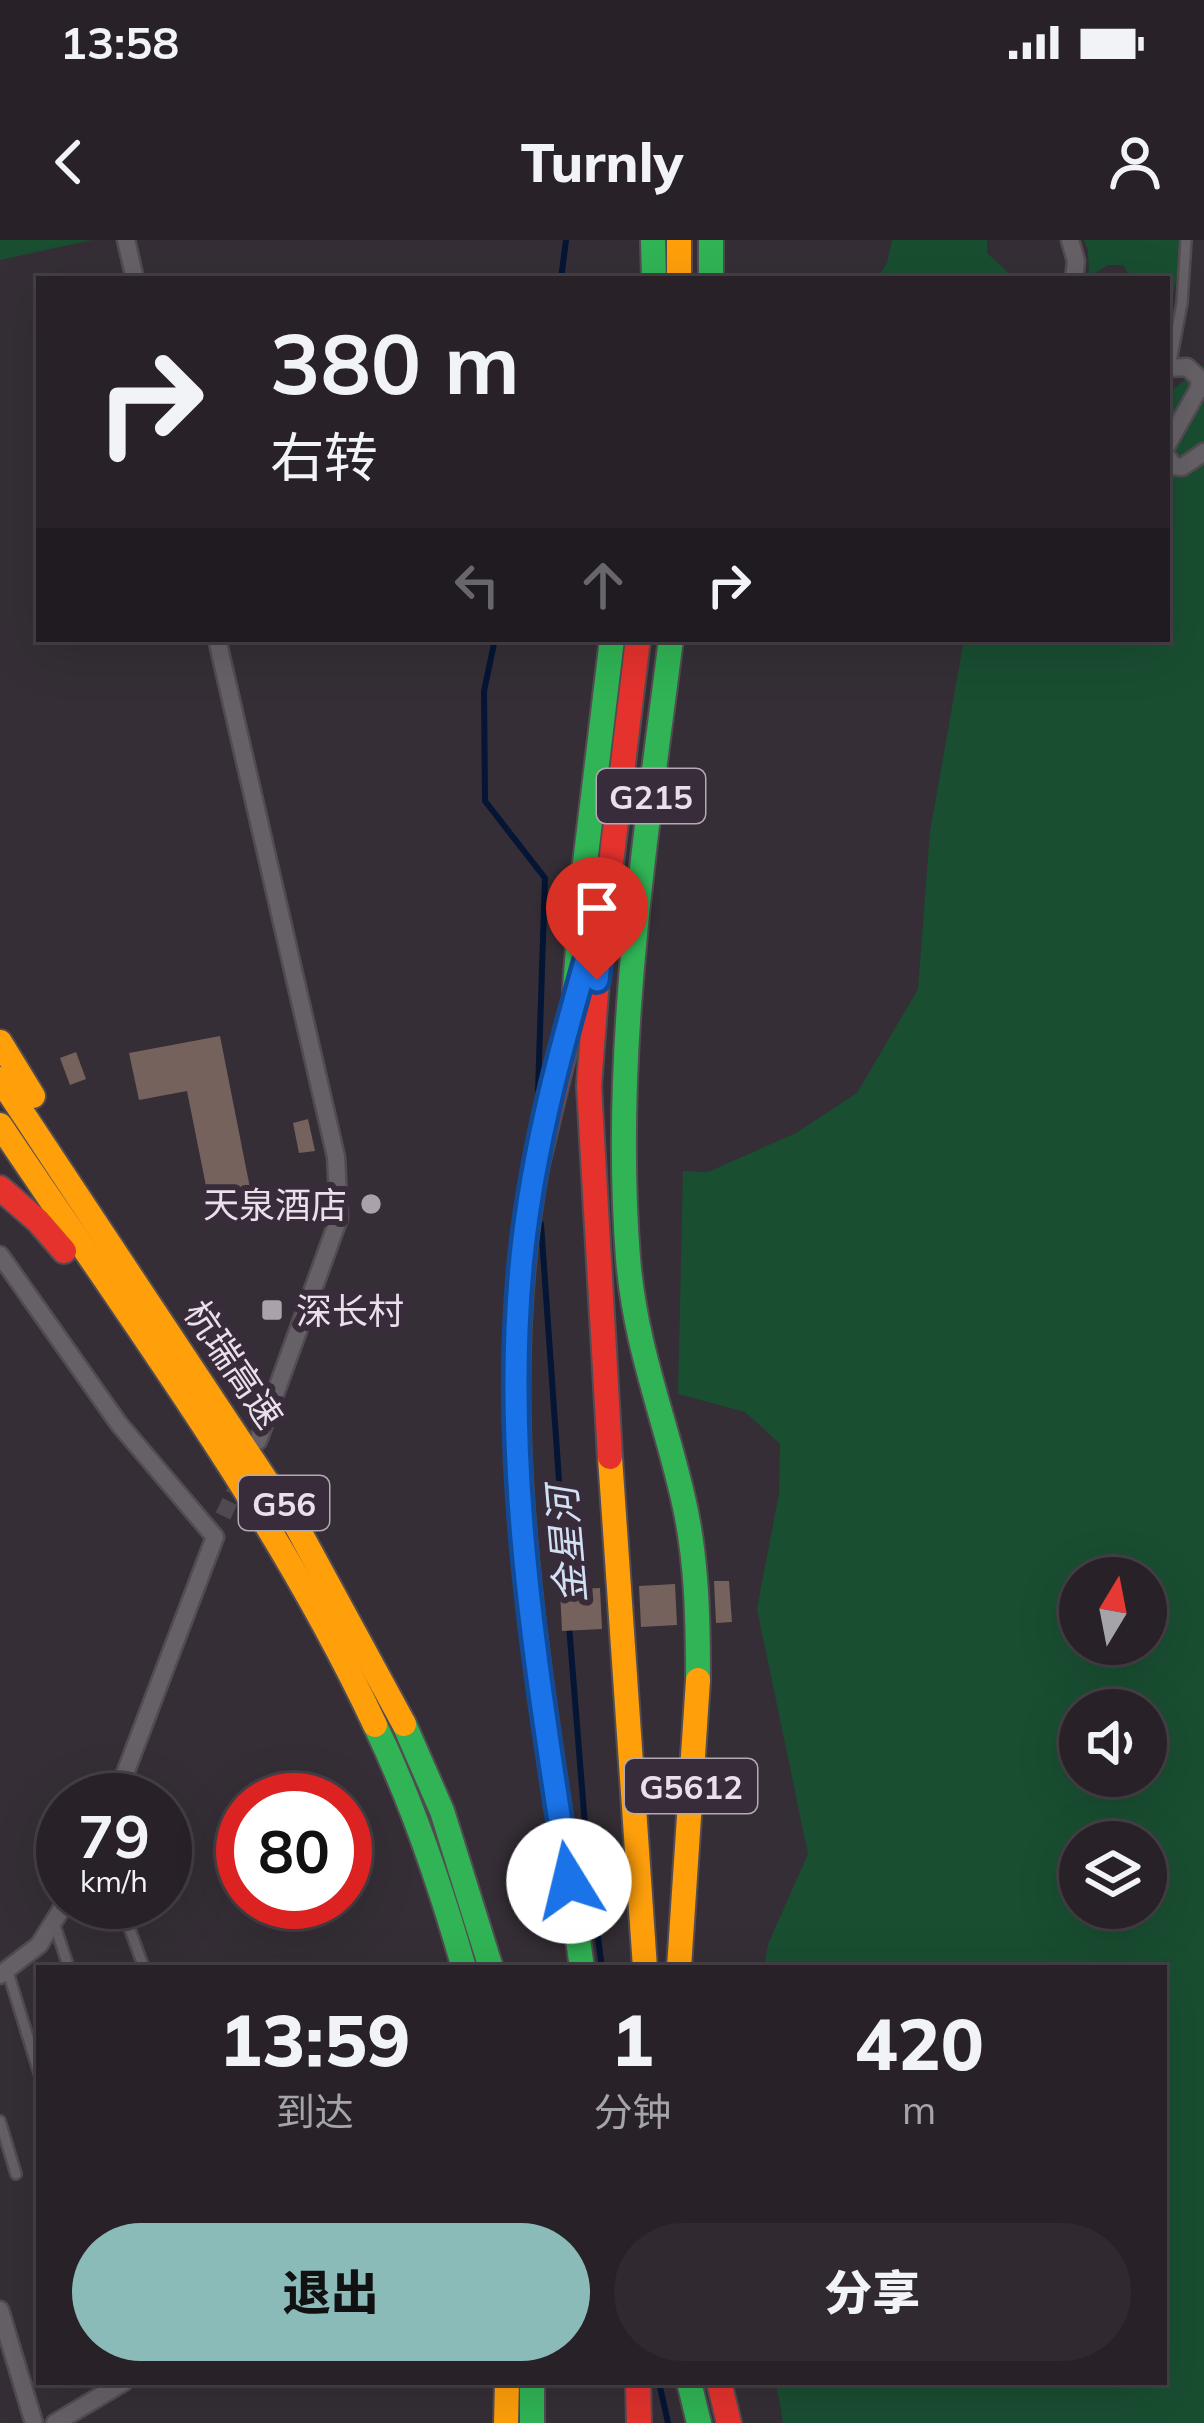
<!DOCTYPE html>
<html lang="zh">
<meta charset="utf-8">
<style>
body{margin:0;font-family:Mulish,"Noto Sans SC",sans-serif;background:#302a30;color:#f1f3f6;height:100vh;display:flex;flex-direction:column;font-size:45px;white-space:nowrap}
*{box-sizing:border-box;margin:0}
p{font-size:39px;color:#a5a4a8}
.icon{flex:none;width:66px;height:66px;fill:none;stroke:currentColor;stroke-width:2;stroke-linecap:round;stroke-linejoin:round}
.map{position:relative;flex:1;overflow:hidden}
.details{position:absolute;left:36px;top:1725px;width:1131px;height:420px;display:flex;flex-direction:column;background:#282228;border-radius:0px;box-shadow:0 12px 48px #0002,0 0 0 3px #443f45}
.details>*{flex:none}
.banner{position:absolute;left:36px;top:36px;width:1134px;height:366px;border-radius:0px;box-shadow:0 12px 48px #0002,0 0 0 3px #443f45;background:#282228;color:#f1f3f6;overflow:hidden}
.needle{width:78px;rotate:10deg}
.buttons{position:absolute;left:1059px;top:1317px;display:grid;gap:24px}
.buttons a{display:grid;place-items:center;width:108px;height:108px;border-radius:50%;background:#282228;box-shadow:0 12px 48px #0002,0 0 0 3px #443f45;font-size:60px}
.speed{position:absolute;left:36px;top:1533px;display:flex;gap:24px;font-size:60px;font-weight:700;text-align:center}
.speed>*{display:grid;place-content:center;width:156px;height:156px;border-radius:50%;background:#282228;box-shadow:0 12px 48px #0002,0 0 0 3px #443f45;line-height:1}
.speed small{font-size:30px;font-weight:400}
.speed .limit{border:18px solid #d22;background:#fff;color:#111}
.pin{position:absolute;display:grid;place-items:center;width:102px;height:102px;color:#fff;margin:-123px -51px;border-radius:50% 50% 50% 0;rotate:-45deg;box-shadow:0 0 12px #0007}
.pin .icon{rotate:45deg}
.me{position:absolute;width:132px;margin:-66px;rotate:351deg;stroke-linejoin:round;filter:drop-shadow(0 0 9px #0008)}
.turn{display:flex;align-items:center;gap:42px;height:252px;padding:0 36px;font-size:54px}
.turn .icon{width:156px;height:156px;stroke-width:2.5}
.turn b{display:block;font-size:84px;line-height:102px}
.lanes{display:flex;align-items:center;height:114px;padding:0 36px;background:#0003;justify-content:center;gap:60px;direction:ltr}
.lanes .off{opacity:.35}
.eta{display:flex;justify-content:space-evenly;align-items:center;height:204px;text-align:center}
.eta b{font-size:72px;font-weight:800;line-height:84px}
.button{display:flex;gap:24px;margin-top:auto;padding:24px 36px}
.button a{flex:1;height:138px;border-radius:72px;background:#8bbbb9;color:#111;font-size:48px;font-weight:800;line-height:138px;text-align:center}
.button a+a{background:#302a30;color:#f1f3f6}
.status{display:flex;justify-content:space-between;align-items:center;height:84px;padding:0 60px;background:#282228;direction:ltr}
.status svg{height:33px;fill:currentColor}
header{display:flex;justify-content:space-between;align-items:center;height:156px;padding:0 36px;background:#282228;font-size:54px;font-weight:800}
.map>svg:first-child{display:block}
.green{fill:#194e31;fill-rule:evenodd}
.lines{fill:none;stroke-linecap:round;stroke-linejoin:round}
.stream{stroke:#051534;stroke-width:6}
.building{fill:#75625c}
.street-tunnel{stroke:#504951;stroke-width:16;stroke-dasharray:16 8;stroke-linecap:butt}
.lane-casing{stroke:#524c52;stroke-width:14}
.street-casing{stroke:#524c52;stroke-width:21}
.fast-casing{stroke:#524c52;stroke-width:28}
.slow-casing{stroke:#524c52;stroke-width:28}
.jam-casing{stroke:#524c52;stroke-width:28}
.lane{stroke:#666167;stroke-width:9}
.street{stroke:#666167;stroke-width:16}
.fast{stroke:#30b455;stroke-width:24}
.slow{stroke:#ff9f0a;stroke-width:24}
.jam{stroke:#e5322d;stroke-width:24}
.route-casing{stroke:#114b97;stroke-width:30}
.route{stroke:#1a73e8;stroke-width:21}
.poi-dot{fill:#aaa2aa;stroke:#382b3a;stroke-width:4.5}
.labels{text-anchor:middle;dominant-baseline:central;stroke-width:12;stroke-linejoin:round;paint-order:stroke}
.shield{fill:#382b3a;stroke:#b4aab4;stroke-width:3}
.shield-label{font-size:33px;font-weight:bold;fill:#e9e0e9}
.poi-label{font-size:36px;fill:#e9e0e9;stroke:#382b3a;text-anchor:end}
.street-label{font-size:36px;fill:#e9e0e9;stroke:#382b3a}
.water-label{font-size:39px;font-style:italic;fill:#d2e0f4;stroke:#382b3a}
</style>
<div class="status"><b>13:58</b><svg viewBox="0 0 49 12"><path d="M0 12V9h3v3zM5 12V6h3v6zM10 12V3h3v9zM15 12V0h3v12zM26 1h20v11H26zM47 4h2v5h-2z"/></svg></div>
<header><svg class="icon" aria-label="back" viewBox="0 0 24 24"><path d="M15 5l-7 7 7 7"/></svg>Turnly<svg class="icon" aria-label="person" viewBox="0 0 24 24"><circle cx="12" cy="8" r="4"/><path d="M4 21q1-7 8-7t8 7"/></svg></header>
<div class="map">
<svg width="1204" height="2183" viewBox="0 0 1204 2183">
<rect width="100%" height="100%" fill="#352e36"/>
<g class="green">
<path d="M0 0H92L0 20Z"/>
<path d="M892 0H987V13L1015 39H877L887 23Z"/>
<path d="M1084 0H1184L1174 51 1167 56V39H1132L1123 25H1108L1089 37 1088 10Z"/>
<path d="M1204 125V2183H783L776 2142H1164V1728H764L768 1704 808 1614 757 1369 779 1253 780 1204 745 1172 678 1154 683 931 708 932 796 893 857 853 918 749 930 592 964 399H1167V154ZM1080 1338H1146V1404H1080ZM1080 1470H1146V1536H1080ZM1080 1602H1146V1668H1080Z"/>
</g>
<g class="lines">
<g class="stream">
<path d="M561 39 566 0"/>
<path d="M495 399 484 451 485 561 545 638 538 851"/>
<path d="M541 984 567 1354"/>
<path d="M569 1385 588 1623 602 1728"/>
<path d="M659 2142 668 2183"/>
</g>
</g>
<g class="building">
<path d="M220 796 250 948 208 956 187 851 139 860 129 813Z"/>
<path d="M76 812 86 839 70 845 60 818Z"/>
<path d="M308 879 315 911 299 913 293 883Z"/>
<path d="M714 1341H729L732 1382 716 1383Z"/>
<path d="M675 1344 677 1385 641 1387 639 1346Z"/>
<path d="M600 1348 602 1389 562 1391 560 1350Z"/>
</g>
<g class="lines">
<path class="street-tunnel" d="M223 1276 240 1240"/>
<defs>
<g id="lane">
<path d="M1170 127 1182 63 1186 0"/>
<path d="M120 1662 144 1728"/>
<path d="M54 1683 69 1728"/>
<path d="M7 1729 39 1833"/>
<path d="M0 1881 16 1934"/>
</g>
<g id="street">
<path d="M126 0 135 39"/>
<path d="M1070 0 1076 21 1074 39"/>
<path d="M1167 128 1187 127 1200 139 1198 150 1167 205"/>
<path d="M1167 217 1174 226 1182 227 1204 212"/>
<path d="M217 399 336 917 339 978 258 1201"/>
<path d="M0 1015 119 1184 215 1297 115 1560"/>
<path d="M0 1735 39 1705 66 1662"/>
<path d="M0 2070 34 2183"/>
<path d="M55 2183 124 2142"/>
</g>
<g id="fast">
<path d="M653 0 654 39"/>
<path d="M711 0V39"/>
<path d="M671 399C645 604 612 811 628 1018 635 1106 664 1175 683 1258 697 1317 698 1380 698 1440"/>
<path d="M575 749 583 640 612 399"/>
<path d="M537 924C486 1192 546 1462 582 1728"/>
<path d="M404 1484 442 1571 491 1728"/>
<path d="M375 1485C413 1564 440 1644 464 1728"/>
<path d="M532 2142V2183"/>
<path d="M689 2142 699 2183"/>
</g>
<g id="slow">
<path d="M679 0V39"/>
<path d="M0 802 33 856"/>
<path d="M0 839 297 1287 404 1484"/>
<path d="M0 885C131 1081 275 1272 375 1485"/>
<path d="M610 1217 645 1728"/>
<path d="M679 1728 698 1440"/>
<path d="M506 2183 507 2142"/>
</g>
<g id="jam">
<path d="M537 924 584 731"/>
<path d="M0 948 38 981 64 1011"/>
<path d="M610 1217 589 846 597 739 638 399"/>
<path d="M638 2142 639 2183"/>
<path d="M719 2142 729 2183"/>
</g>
</defs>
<use href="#lane" class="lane-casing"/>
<use href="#street" class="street-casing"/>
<use href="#fast" class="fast-casing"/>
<use href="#slow" class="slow-casing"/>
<use href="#jam" class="jam-casing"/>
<use href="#lane" class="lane"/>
<use href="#street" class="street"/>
<use href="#fast" class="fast"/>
<use href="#slow" class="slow"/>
<use href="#jam" class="jam"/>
</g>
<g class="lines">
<defs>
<path id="route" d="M569 1641C538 1435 501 1226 522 1017 535 889 573 767 608 644L597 740"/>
</defs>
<use href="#route" class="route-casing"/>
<use href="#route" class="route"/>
</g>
<g class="poi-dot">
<circle cx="371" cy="964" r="12"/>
<rect x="260" y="1058" width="24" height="24" rx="6"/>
</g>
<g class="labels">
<g class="shield">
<rect x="597" y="529" width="108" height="54" rx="9"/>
<rect x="239" y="1236" width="90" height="54" rx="9"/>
<rect x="625" y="1519" width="132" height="54" rx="9"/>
</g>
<g class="shield-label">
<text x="651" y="556">G215</text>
<text x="284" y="1263">G56</text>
<text x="691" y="1546">G5612</text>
</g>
<g class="poi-label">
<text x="347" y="964">天泉酒店</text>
<text x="296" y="1070" text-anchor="start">深长村</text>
</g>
<g class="street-label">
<text transform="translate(234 1124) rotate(56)">杭瑞高速</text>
</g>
<g class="water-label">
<text transform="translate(566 1305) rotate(-95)">金星河</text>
</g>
</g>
</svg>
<div class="buttons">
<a><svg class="needle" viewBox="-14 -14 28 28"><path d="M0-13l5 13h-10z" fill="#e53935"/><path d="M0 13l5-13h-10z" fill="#a5a4a8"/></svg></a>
<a><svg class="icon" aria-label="sound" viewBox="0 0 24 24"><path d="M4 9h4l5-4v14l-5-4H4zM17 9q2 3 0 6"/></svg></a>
<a><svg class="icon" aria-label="layers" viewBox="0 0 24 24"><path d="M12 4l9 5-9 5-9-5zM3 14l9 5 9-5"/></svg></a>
</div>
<div class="speed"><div>79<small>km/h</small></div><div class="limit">80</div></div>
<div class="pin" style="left:597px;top:740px;background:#d93025"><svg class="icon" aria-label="arrive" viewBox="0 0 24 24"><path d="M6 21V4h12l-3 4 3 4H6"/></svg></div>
<svg class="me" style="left:569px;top:1641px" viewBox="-20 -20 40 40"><circle r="19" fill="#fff"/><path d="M0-13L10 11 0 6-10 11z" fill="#1a73e8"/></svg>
<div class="banner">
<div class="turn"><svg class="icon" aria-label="right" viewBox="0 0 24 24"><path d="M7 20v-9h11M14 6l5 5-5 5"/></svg><div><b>380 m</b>右转</div></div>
<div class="lanes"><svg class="icon off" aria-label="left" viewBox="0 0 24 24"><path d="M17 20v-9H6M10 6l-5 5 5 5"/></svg><svg class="icon off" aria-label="ahead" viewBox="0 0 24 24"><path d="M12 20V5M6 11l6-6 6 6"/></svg><svg class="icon" aria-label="right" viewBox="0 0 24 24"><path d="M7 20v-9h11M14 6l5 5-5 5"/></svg></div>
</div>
<section class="details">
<div class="eta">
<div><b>13:59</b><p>到达</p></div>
<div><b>1</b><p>分钟</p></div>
<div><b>420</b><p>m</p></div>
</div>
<div class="button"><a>退出</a><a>分享</a></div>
</section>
</div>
